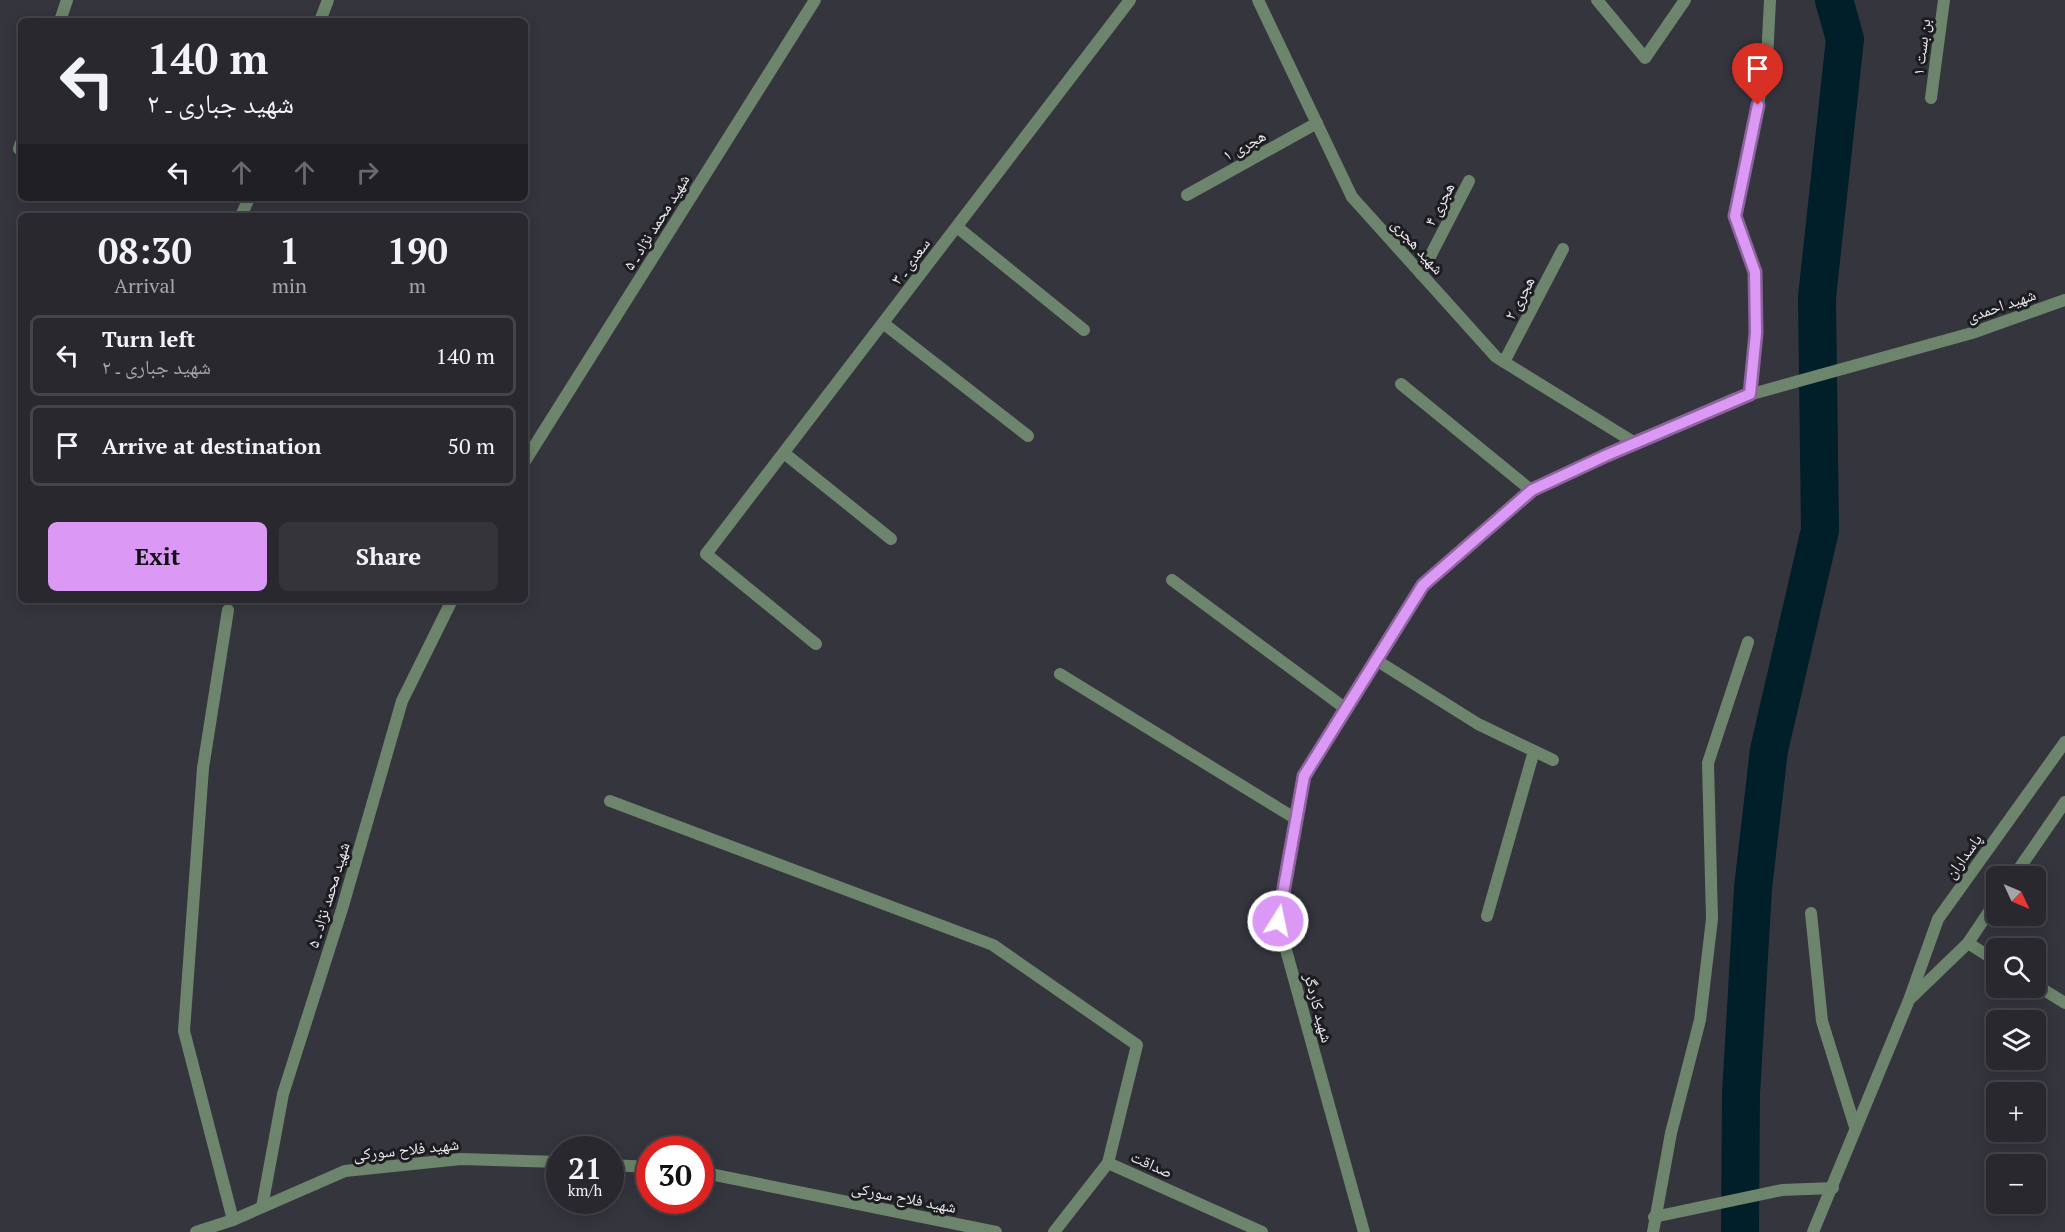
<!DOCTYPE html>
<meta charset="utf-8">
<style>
body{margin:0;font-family:"PT Serif","Noto Naskh Arabic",serif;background:#34343a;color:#f1f3f6;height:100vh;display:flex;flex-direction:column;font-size:22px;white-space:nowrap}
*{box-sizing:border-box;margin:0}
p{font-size:20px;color:#a5a6aa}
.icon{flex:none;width:33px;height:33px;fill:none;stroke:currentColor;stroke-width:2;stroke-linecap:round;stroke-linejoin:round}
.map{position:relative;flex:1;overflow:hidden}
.sheet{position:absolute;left:18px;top:213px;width:510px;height:390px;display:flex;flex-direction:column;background:#28282e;border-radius:9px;box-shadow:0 3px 15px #0003,0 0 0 2px #44444a}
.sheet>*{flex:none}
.hud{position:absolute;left:18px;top:18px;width:510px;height:183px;border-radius:9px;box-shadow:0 3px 15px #0003,0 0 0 2px #44444a;background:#28282e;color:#f1f3f6;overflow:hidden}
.needle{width:39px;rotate:134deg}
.tools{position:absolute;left:1986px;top:866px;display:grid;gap:12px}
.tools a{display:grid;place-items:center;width:60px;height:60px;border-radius:9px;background:#28282e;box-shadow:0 3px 15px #0003,0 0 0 2px #44444a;font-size:30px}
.speed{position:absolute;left:546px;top:1136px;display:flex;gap:12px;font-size:30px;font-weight:700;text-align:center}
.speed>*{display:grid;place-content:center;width:78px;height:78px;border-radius:50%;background:#28282e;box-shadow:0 3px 15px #0003,0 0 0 2px #44444a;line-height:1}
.speed small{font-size:15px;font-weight:400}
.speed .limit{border:9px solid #d22;background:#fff;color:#111}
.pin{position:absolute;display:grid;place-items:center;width:51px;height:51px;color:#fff;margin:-62px -26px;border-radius:50% 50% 50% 0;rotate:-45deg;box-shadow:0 0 6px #0007}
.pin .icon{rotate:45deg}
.me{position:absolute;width:66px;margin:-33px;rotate:10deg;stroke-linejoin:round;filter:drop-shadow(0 0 4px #0008)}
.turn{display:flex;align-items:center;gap:21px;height:126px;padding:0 30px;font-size:27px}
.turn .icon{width:78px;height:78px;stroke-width:2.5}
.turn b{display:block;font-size:42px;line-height:51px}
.lanes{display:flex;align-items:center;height:57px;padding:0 30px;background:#0003;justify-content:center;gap:30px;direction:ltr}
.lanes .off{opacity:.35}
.eta{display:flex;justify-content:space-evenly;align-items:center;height:102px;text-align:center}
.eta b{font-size:36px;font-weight:600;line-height:42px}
.primary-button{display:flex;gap:12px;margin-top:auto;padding:12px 30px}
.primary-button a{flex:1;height:69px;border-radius:9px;background:#db99f5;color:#111;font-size:24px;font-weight:600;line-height:69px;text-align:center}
.primary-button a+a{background:#34343a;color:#f1f3f6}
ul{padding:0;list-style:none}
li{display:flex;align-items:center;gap:18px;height:81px;margin:0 12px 9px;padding:0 18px;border:3px solid #44444a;border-radius:9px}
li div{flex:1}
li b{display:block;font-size:22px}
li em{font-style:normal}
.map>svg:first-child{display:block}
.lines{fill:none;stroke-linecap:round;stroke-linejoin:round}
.canal{stroke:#001f28;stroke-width:38}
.service{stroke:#6c856c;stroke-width:12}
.minor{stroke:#6c856c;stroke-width:12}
.tertiary{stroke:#6c856c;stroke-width:12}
.route-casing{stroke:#8e639f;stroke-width:15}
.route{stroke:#db99f5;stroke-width:10}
.labels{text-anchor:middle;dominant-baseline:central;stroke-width:6;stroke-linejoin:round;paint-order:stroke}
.street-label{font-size:16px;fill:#ebebf0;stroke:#1d1d21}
</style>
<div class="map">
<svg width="2065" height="1232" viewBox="0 0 2065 1232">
<rect width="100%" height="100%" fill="#35353e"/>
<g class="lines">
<path class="canal" d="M1740 1232 1741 1094 1753 888 1769 750 1820 530 1817 297 1845 39 1834 0"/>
<g class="service">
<path d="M1376 660 1478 724 1553 760"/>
<path d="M1487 916 1534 751"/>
</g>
<g class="minor">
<path d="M1258 0 1352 197 1496 357 1635 443"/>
<path d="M1597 0 1645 58 1685 0"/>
<path d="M60 21 67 0"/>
<path d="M320 21 328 0"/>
<path d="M1931 98 1944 0"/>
<path d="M19 149 21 143"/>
<path d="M1187 195 1317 123"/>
<path d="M241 216 249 198"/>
<path d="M957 227 1084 330"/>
<path d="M1421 274 1469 181"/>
<path d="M883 323 1028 436"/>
<path d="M1504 362 1563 249"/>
<path d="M1401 384 1532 491"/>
<path d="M1751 394 1756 333 1755 272 1735 216 1767 60 1770 0"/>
<path d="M784 453 891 539"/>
<path d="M525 461 815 0"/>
<path d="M1172 580 1346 709"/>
<path d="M228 610 203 768 184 1031 233 1220"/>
<path d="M816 644 706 554 1130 0"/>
<path d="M1060 674 1296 819"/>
<path d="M610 801 993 945 1137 1045 1108 1163"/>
<path d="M1811 913 1822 1021 1855 1127"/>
<path d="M1968 943 1996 961"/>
<path d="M2036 985 2065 1003"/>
<path d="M610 1165 650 1167"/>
<path d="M700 1172 996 1232"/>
<path d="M262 1207 283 1094 342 909 402 701 452 600"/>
<path d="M1654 1217 1782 1190 1833 1188"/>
<path d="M196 1232 233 1220 345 1171 461 1159 560 1162"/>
<path d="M1054 1232 1108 1163 1262 1232"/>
<path d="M1364 1232 1278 921 1304 776 1423 585 1532 491 1607 455 1734 399 1972 333 2065 300"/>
<path d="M1653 1232 1671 1133 1700 1020 1712 919 1708 763 1748 642"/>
</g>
<g class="tertiary">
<path d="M2014 876 2065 802"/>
<path d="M1912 997 1968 943 1996 901"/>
<path d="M1813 1232 1909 1000 1938 919 2065 742"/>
</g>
</g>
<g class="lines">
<defs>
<path id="route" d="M1278 921 1304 776 1423 585 1532 490 1607 455 1750 394 1756 333 1755 272 1735 216 1758 105"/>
</defs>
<use href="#route" class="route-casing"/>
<use href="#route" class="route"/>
</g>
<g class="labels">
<g class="street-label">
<text transform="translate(1921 47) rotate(-83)">بن بست ۱</text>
<text transform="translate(1244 145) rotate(-29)">هجری ۱</text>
<text transform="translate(1439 204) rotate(-63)">هجری ۴</text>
<text transform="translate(656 222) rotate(-58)">شهید محمد نژاد ـ ۵</text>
<text transform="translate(1418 246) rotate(48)">شهید هجری</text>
<text transform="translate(910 261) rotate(-53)">سعدی ـ ۳</text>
<text transform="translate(1519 298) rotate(-62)">هجری ۲</text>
<text transform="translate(2001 305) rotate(-19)">شهید احمدی</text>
<text transform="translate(1963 856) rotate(-54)">پاسداران</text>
<text transform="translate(328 895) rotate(-73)">شهید محمد نژاد ـ ۵</text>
<text transform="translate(1319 1008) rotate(75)">شهید کاردگر</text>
<text transform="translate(406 1149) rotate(-6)">شهید فلاح سورکی</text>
<text transform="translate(1152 1164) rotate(24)">صداقت</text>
<text transform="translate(904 1197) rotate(11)">شهید فلاح سورکی</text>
</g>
</g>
</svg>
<div class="tools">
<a><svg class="needle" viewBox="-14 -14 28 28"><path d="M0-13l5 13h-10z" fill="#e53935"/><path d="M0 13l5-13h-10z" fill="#a5a6aa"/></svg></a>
<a><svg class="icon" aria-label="search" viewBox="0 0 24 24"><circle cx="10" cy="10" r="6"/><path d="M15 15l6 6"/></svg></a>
<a><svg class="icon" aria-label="layers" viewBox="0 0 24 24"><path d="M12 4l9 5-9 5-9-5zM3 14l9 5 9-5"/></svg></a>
<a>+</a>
<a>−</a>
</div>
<div class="speed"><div>21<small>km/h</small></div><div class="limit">30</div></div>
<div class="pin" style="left:1758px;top:105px;background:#d93025"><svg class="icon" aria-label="arrive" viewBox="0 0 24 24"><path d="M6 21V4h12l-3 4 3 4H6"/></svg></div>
<svg class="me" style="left:1278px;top:921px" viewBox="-20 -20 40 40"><circle r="17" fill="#db99f5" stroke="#fff" stroke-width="3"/><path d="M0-11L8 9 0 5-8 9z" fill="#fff"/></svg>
<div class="hud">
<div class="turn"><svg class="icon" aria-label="left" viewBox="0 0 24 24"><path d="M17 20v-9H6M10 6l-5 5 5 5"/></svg><div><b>140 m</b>شهید جباری ـ ۲</div></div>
<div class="lanes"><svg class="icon" aria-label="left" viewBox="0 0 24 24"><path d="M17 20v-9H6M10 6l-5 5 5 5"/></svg><svg class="icon off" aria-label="ahead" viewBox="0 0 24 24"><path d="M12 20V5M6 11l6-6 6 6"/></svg><svg class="icon off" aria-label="ahead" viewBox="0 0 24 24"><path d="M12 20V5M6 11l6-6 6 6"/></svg><svg class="icon off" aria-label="right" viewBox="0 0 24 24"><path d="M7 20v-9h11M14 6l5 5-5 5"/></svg></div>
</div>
<section class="sheet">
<div class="eta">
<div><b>08:30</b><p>Arrival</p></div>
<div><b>1</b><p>min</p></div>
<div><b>190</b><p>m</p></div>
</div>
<ul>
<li><svg class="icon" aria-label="left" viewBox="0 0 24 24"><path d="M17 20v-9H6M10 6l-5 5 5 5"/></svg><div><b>Turn left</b><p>شهید جباری ـ ۲</p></div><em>140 m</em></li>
<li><svg class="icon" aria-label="arrive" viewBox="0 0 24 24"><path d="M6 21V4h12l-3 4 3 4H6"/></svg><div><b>Arrive at destination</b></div><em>50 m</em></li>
</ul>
<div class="primary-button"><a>Exit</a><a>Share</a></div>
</section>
</div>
